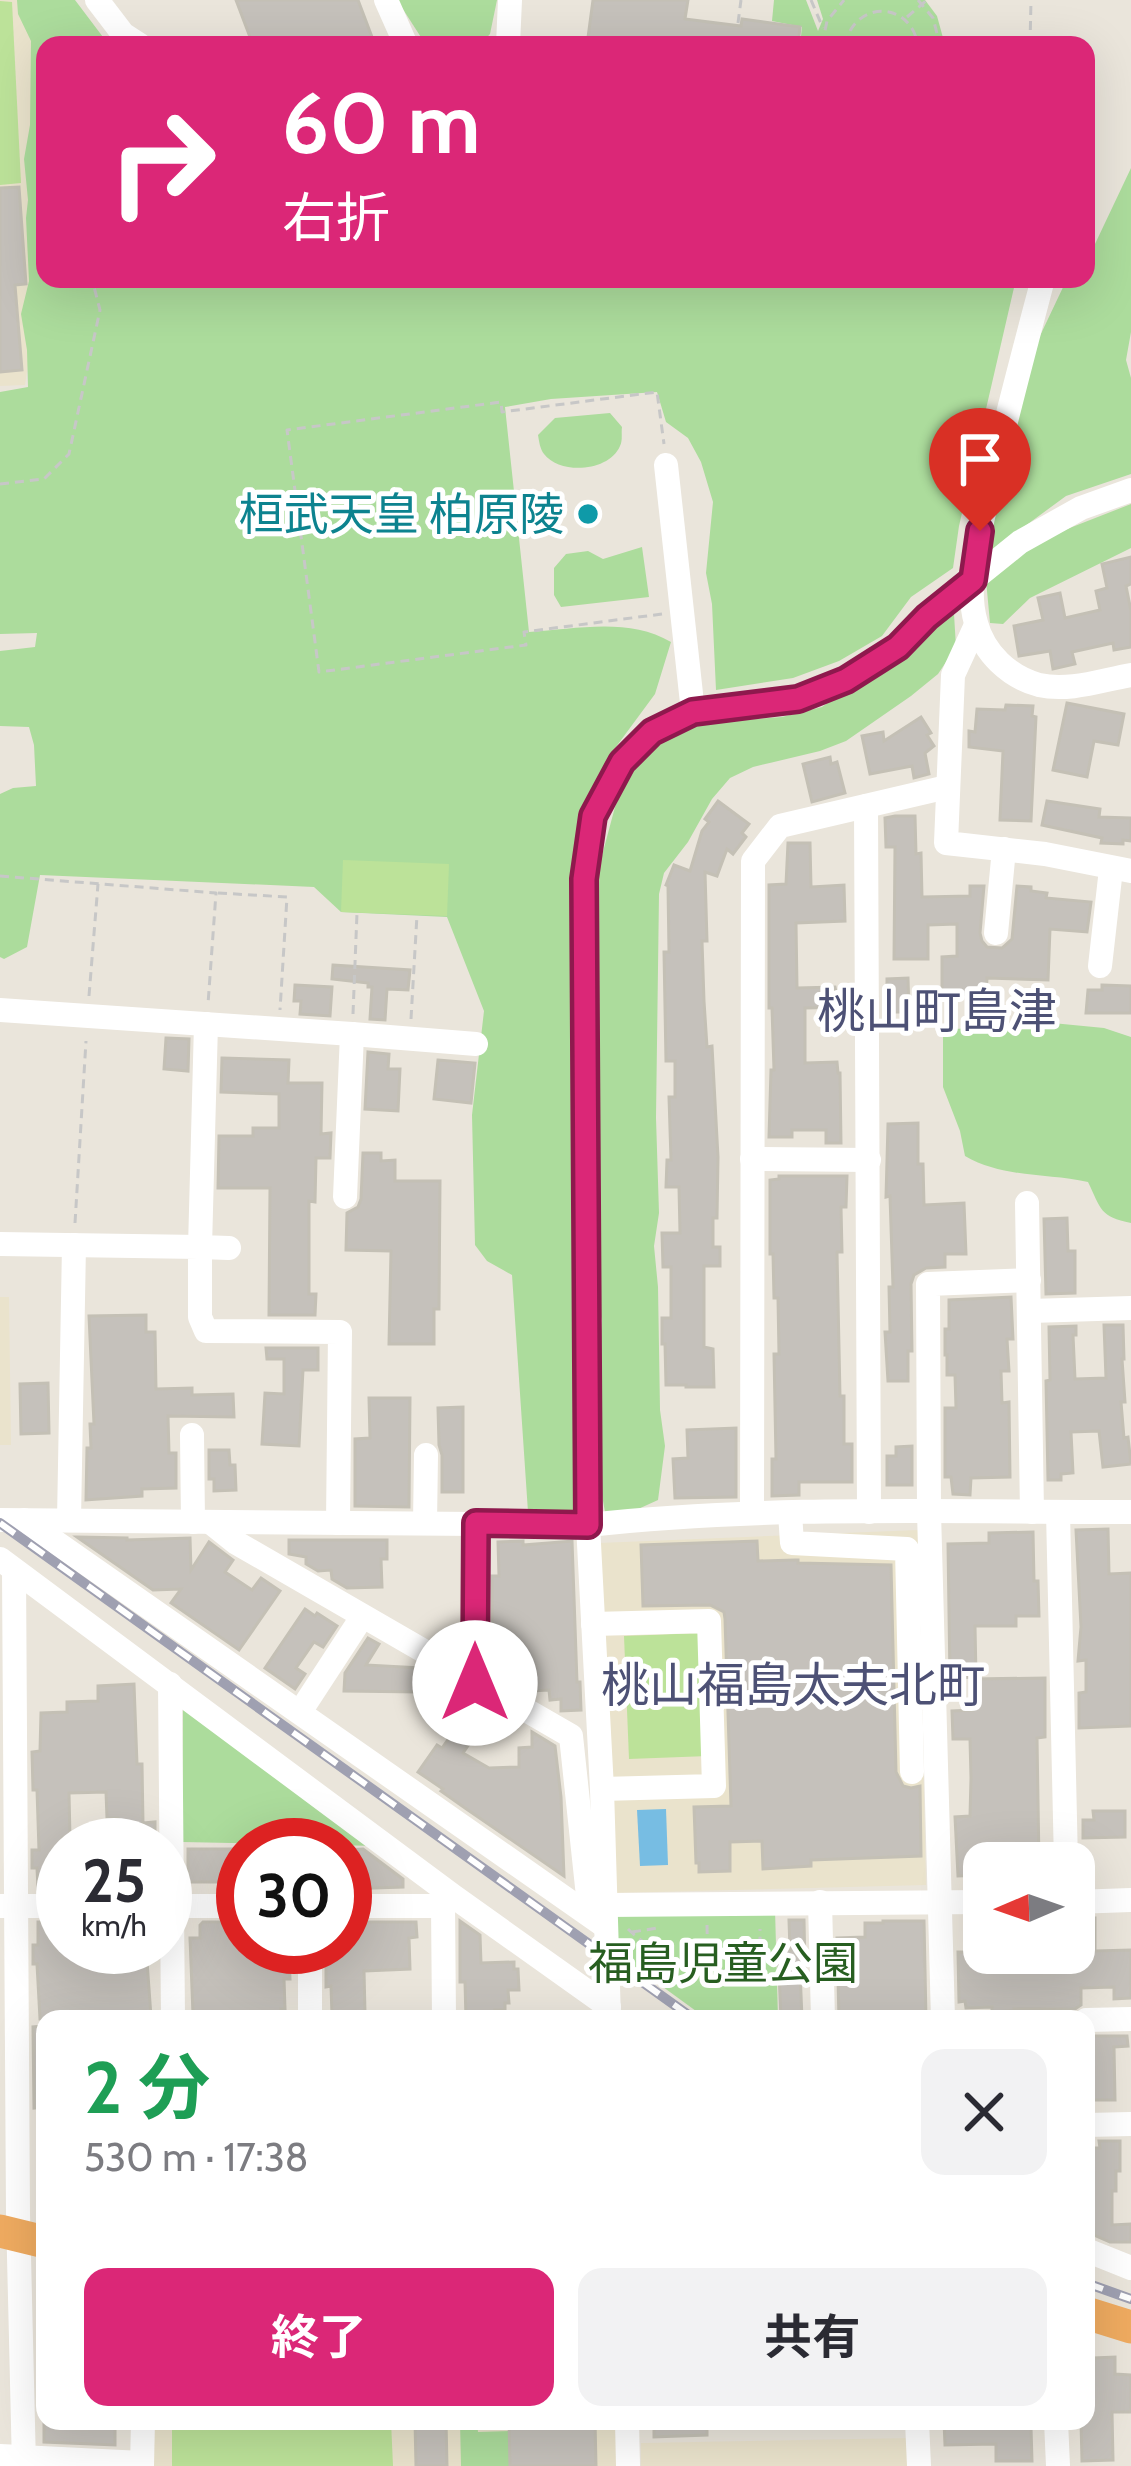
<!DOCTYPE html>
<html lang="ja">
<meta charset="utf-8">
<style>
body{margin:0;font-family:Cabin,"Noto Sans JP",sans-serif;background:#f2f2f3;color:#2b2b33;height:100vh;display:flex;flex-direction:column;font-size:45px;white-space:nowrap}
*{box-sizing:border-box;margin:0}
p{font-size:39px;color:#7c7c81}
.icon{flex:none;width:66px;height:66px;fill:none;stroke:currentColor;stroke-width:2;stroke-linecap:round;stroke-linejoin:round}
.map{position:relative;flex:1;overflow:hidden}
.panel{position:absolute;left:36px;top:2010px;width:1059px;height:420px;display:flex;flex-direction:column;background:#fff;border-radius:24px;box-shadow:0 12px 48px #0002}
.panel>*{flex:none}
.banner{position:absolute;left:36px;top:36px;width:1059px;height:252px;border-radius:24px;box-shadow:0 12px 48px #0002;background:#db2777;color:#fff;overflow:hidden}
.needle{width:78px;rotate:268deg}
.fabs{position:absolute;left:963px;top:1842px;display:grid;gap:24px}
.fabs a{display:grid;place-items:center;width:132px;height:132px;border-radius:24px;background:#fff;box-shadow:0 12px 48px #0002;font-size:60px}
.speed{position:absolute;left:36px;top:1818px;display:flex;gap:24px;font-size:60px;font-weight:700;text-align:center}
.speed>*{display:grid;place-content:center;width:156px;height:156px;border-radius:50%;background:#fff;box-shadow:0 12px 48px #0002;line-height:1}
.speed small{font-size:30px;font-weight:400}
.speed .limit{border:18px solid #d22;background:#fff;color:#111}
.pin{position:absolute;display:grid;place-items:center;width:102px;height:102px;color:#fff;margin:-123px -51px;border-radius:50% 50% 50% 0;rotate:-45deg;box-shadow:0 0 12px #0007}
.pin .icon{rotate:45deg}
.me{position:absolute;width:132px;margin:-66px;rotate:0deg;stroke-linejoin:round;filter:drop-shadow(0 0 9px #0008)}
.turn{display:flex;align-items:center;gap:42px;height:252px;padding:0 48px;font-size:54px}
.turn .icon{width:156px;height:156px;stroke-width:2.5}
.turn b{display:block;font-size:84px;line-height:102px}
.round{display:grid;place-items:center;flex:none;width:126px;height:126px;border-radius:24px;background:#f2f2f3}
.overview{display:flex;align-items:center;justify-content:space-between;height:204px;padding:0 48px}
h1{font-size:72px;font-weight:700;line-height:90px;color:#1e9e55}
.button{display:flex;gap:24px;margin-top:auto;padding:24px 48px}
.button a{flex:1;height:138px;border-radius:24px;background:#db2777;color:#fff;font-size:48px;font-weight:700;line-height:138px;text-align:center}
.button a+a{background:#f2f2f3;color:#2b2b33}
.map>svg:first-child{display:block}
.education{fill:#eae3cc}
.green{fill:#acdc9c}
.pitch{fill:#bce299}
.water{fill:#77bde3}
.building{fill:#c5c1bb;stroke:#c4c0b5;stroke-width:3}
.lines{fill:none;stroke-linecap:round;stroke-linejoin:round}
.path{stroke:#c7c7c7;stroke-width:3;stroke-dasharray:9 6;stroke-linecap:butt}
.minor{stroke:#fff;stroke-width:24}
.highway{stroke:#efab60;stroke-width:33}
.rail-casing{stroke:#9fa0b1;stroke-width:10}
.rail{stroke:#fff;stroke-width:6;stroke-dasharray:18;stroke-linecap:butt}
.route-casing{stroke:#8e194d;stroke-width:30}
.route{stroke:#db2777;stroke-width:21}
.culture-dot{fill:#0f9aa8;stroke:#fff;stroke-width:4.5}
.labels{text-anchor:middle;dominant-baseline:central;stroke-width:10;stroke-linejoin:round;paint-order:stroke}
.culture-label{font-size:45px;fill:#0d838f;stroke:#fff;text-anchor:end}
.park-label{font-size:45px;fill:#275e20;stroke:#fff}
.neighbourhood-label{font-size:48px;fill:#4d5175;stroke:#fff}
</style>
<div class="map">
<svg width="1131" height="2466" viewBox="0 0 1131 2466">
<rect width="100%" height="100%" fill="#eae5db"/>
<g class="education">
<path d="M0 0H32L45 253 25 385 0 386Z"/>
<path d="M0 1297H9L11 1445H0Z"/>
<path d="M918 1530 926 1885 616 1893 599 1543Z"/>
<path d="M154 2421H618L619 2466H153Z"/>
<path d="M908 2438 910 2466H641V2443Z"/>
</g>
<g class="green">
<path d="M17 0H75L109 45H45V279H1016L959 526 953 568 911 597 882 636 839 661 793 678 716 690 712 604 706 573 713 502 701 462 688 438 666 422 657 392 551 399 505 407 529 632C576 629 629 617 671 642L655 694 610 755 580 832 579 1511 528 1512 512 1275 487 1261 475 1245 472 1115 484 1011 447 917 341 912 314 887 40 875 27 947 4 959 0 957V794L13 788 36 786 34 745 29 727 0 726V651L35 647 37 633 0 634V392L28 387 27 350 21 314 29 281 26 218 28 200 24 159 30 125 31 41 18 14Z"/>
<path d="M397 0H497L490 34 480 45H426Z"/>
<path d="M774 0H806L818 31 823 19 817 0H925L937 16 945 45H817L816 39 815 45H800L802 27 772 21Z"/>
<path d="M1131 168V332L1126 360 1131 378V474L1066 496 991 551 992 522 1038 340 1066 281 1086 279V263Z"/>
<path d="M610 413 622 427C621 433 623 440 620 446 609 472 560 475 544 454 540 449 539 441 538 435L555 418Z"/>
<path d="M1131 504V548L1030 598 1003 624 990 623 986 580 1039 540Z"/>
<path d="M642 547 649 597 561 607 554 595V568L566 554 588 551 603 559Z"/>
<path d="M954 614 956 647 938 674 911 696 846 741 820 751 753 767 730 778 712 799 688 842 664 873 659 894 656 1118 659 1213 654 1246 658 1287 660 1410 665 1446 658 1500 636 1510 605 1512 600 1484 598 1359 602 1321 596 1291 599 1230 594 913 600 863 615 807 635 762 653 747 679 730 715 722 782 717 822 707 944 618Z"/>
<path d="M1042 1022 1104 1028 1131 1037V1223C1100 1217 1101 1209 1088 1182 1046 1173 1003 1178 965 1156L960 1131 943 1087V1037L956 1029Z"/>
<path d="M183 1707 379 1846 182 1842Z"/>
<path d="M775 1909 778 2019H707L619 1955C614 1941 612 1925 619 1911Z"/>
<path d="M460 2421H477L478 2432 510 2431V2466H461Z"/>
</g>
<g class="pitch">
<path d="M0 1 12 2 21 183 0 185Z"/>
<path d="M343 860 449 864 447 916 341 912Z"/>
<path d="M703 1633 708 1756 629 1759 624 1636Z"/>
<path d="M172 2421H391L393 2466H172Z"/>
</g>
<path class="water" d="M666 1809 668 1865 640 1866 637 1810Z"/>
<g class="building">
<path d="M236 0H358L375 45H253Z"/>
<path d="M593 0H688L685 19 741 26 742 19 800 27 798 45H717L682 40V45H587Z"/>
<path d="M19 187 26 284 15 285 22 370 0 372V188Z"/>
<path d="M1131 557V584L1126 586 1131 611V647L1114 650 1113 643 1072 652 1075 664 1053 669 1050 651 1019 656 1014 626 1043 620 1038 598 1060 593 1065 618 1100 610 1096 591 1107 588 1102 564Z"/>
<path d="M1067 703 1124 714 1118 745 1094 741 1087 777 1053 770Z"/>
<path d="M1006 705 1033 706 1032 716 1036 717 1031 821 1000 820 1003 751 969 747V731L975 732 977 709 1005 710Z"/>
<path d="M921 717 931 733 927 735 934 746 925 753 929 774 914 778 912 766 870 774 862 736 883 732 884 741Z"/>
<path d="M830 757 831 764 837 762 845 793 812 802 803 764Z"/>
<path d="M718 801 749 824 742 833 746 837 733 854 727 849 717 876 705 872 707 941H702L704 1001 707 1047 712 1046 718 1157 717 1218H713V1247H720V1266H704V1347L713 1349 714 1387H686V1385H666L665 1344H662V1318H671V1267H663L662 1233H680L679 1187H666L667 1160H671L669 1097H675V1061H666L664 952H669L668 886 666 885 674 865 690 871 702 831 709 822 705 819Z"/>
<path d="M1047 801 1100 809 1099 817 1131 818V841L1123 840V844L1101 843 1102 838 1042 825Z"/>
<path d="M895 816H915L916 854 921 853 922 897 970 896V886H984L980 933 982 941 987 947 1002 948 1012 939 1017 886 1031 887V891L1047 893 1046 898 1091 902 1087 932 1050 929 1048 980 987 978 986 997 942 992V957L957 956V924L928 925V959H894L895 847H886L885 818Z"/>
<path d="M788 843H810L811 887 844 885 845 921 796 923 797 988 835 987 836 992H849V1007L805 1008V1063L837 1062 838 1073H840L841 1143H826V1130H792V1137H769L771 1070H774L772 1008H769V885L786 884Z"/>
<path d="M333 965 410 970 408 990 387 989 385 1020 370 1019 372 987H368V983L332 979Z"/>
<path d="M908 978 909 1012H887V979Z"/>
<path d="M295 985 332 987 330 1016 300 1014 301 1001H294Z"/>
<path d="M1102 985 1131 986V1013H1086L1088 990H1102Z"/>
<path d="M166 1038 189 1039 188 1071 164 1069Z"/>
<path d="M368 1052 389 1054 388 1069H400L398 1111 365 1109Z"/>
<path d="M222 1058 289 1060 288 1083H322L321 1134 331 1133 330 1158H316L315 1202 309 1201V1294H316L315 1315H269L270 1188H218L219 1136H253V1128H279V1094L221 1092Z"/>
<path d="M438 1060 475 1063 471 1103 434 1099Z"/>
<path d="M918 1123V1164H923L924 1205 964 1203 966 1254H945V1267L926 1268 914 1275 911 1284 912 1351H908V1381H888L885 1332H890L889 1287H893L890 1196 886 1197 888 1124Z"/>
<path d="M363 1153H381V1161L395 1160V1181H440L439 1309H434V1344H389L391 1251 346 1250 347 1213 358 1207 361 1199Z"/>
<path d="M779 1176H847L846 1207H841L842 1252H837L840 1396H844V1444H852V1482H799V1495L772 1496V1459H776L774 1354H779L778 1298H774L773 1254H770V1180L779 1179Z"/>
<path d="M1067 1218 1068 1251H1075V1293L1046 1294 1044 1219Z"/>
<path d="M1011 1297 1013 1339H1007L1009 1371H1001L1002 1403 1009 1402 1010 1477 971 1478 970 1495 953 1494 951 1477H945V1408H956L955 1375H947V1355H945V1329H949V1300Z"/>
<path d="M146 1315V1332H155L156 1389 192 1388V1395L233 1394 234 1417 168 1416 169 1453H176V1488L142 1489V1496L86 1500 87 1448H91L90 1424H94L89 1316Z"/>
<path d="M1104 1325H1123L1124 1359H1122L1125 1402H1121L1124 1438 1128 1437 1131 1464 1103 1467 1099 1431 1071 1432 1073 1473 1061 1474V1480H1048L1046 1381 1050 1380 1049 1327 1076 1326V1335H1073L1075 1379 1106 1378Z"/>
<path d="M266 1348H318V1370H303L299 1446 262 1444 265 1393 284 1394V1359H267Z"/>
<path d="M48 1383 49 1433 21 1434 20 1384Z"/>
<path d="M369 1398H410L409 1507 355 1506V1439L370 1438Z"/>
<path d="M463 1407V1492H442V1455L439 1445 438 1408Z"/>
<path d="M736 1428V1497L675 1498 673 1459 688 1458 687 1430Z"/>
<path d="M912 1446V1485H887V1456H896V1447Z"/>
<path d="M209 1450H229L230 1465H235L236 1490 214 1491V1479H209Z"/>
<path d="M1108 1529 1109 1574 1131 1573V1726L1079 1728V1693L1086 1692V1660L1078 1661 1081 1627 1076 1530Z"/>
<path d="M1033 1532 1034 1581H1038L1039 1616H1016V1626H975L976 1677 950 1678 948 1544 989 1543V1533Z"/>
<path d="M77 1537 127 1538V1540L190 1538 191 1570 209 1542 233 1560 225 1572 252 1590 261 1578 280 1591 239 1650 171 1603 181 1589 153 1590Z"/>
<path d="M289 1540H387V1559H381L382 1587 347 1588 332 1579 331 1570 318 1571 306 1564V1557L289 1554Z"/>
<path d="M523 1541V1545L572 1541 577 1682H580L581 1710 561 1711V1699L550 1700 549 1690 532 1691 531 1667H517V1661L492 1662V1576H499L498 1542Z"/>
<path d="M757 1541 758 1561 795 1560H798V1563L891 1565 896 1772 903 1786 911 1788 920 1786 921 1856 811 1860V1866L763 1869 762 1841 730 1842V1871L699 1872V1863H696L694 1807 731 1806 725 1619 724 1612 710 1605 643 1606 641 1545Z"/>
<path d="M305 1609 315 1616 317 1613 337 1626 323 1647 314 1642 296 1668 305 1674 295 1689 265 1668Z"/>
<path d="M368 1638 379 1644 366 1665 421 1668 435 1677 434 1698 420 1697V1692L344 1691 345 1673Z"/>
<path d="M1045 1678V1737L1037 1738 1039 1863H984V1875L958 1876 955 1817 970 1816 971 1778 970 1739H953L952 1711 973 1710V1679Z"/>
<path d="M134 1684 137 1764H142L143 1823 155 1822V1838L120 1839 118 1818H107L106 1792 69 1793 70 1838H63V1889H38L37 1868H32V1850H39L37 1790H33L32 1752 40 1751 41 1713 67 1712V1702L98 1701V1686Z"/>
<path d="M467 1718 481 1727 463 1753 489 1768 519 1767V1748L532 1747V1732L555 1746 561 1797 564 1876 465 1808 441 1791 443 1789 418 1772 437 1745 442 1748 461 1721 464 1723Z"/>
<path d="M1093 1811H1125V1837L1083 1838V1820H1094Z"/>
<rect x="188" y="1849" width="55" height="33"/>
<path d="M363 1849 403 1879V1887L345 1889V1850Z"/>
<path d="M1074 1918H1095V1951L1131 1950V1998L1114 1999V1987L1081 1988V2005L1075 2009H1014V2011L992 2012V2007L966 2008 965 2001 959 2002 958 1952 1074 1953Z"/>
<path d="M789 1920H804L805 1970H800L802 2019H781L778 1950H790Z"/>
<path d="M460 1921 480 1935 481 1963 514 1962V1969H518L519 1990H508L509 2003H505V2010H495V2019H466L465 1982H460Z"/>
<path d="M883 1921H924L926 2019H839L837 1938 865 1937V1923H883Z"/>
<path d="M38 1922H63V1947H146L151 2017 144 2019H40L37 1964H33V1945H38Z"/>
<path d="M203 1922H236L237 1947H269L270 1955 289 1954 290 1979H284L285 2009H281L282 2019H199V2014H193L190 1938H200V1925Z"/>
<path d="M345 1922H416L417 1937 409 1938 410 1969 364 1971 365 2013 332 2015 331 1986 326 1987V1947H345Z"/>
<path d="M45 2026V2107L34 2108 33 2027Z"/>
<path d="M1087 2036H1127L1128 2046 1114 2047 1115 2100H1091L1090 2045H1088Z"/>
<path d="M1099 2141H1120V2171H1116V2191H1112V2225L1131 2224V2242H1110L1094 2235 1091 2148H1100Z"/>
<path d="M1115 2357V2374L1131 2375V2412H1112L1113 2460 1082 2461 1081 2422H1086V2405L1093 2404 1094 2358Z"/>
<path d="M44 2421H115V2445L44 2442Z"/>
<path d="M415 2421H446L447 2466H416Z"/>
<path d="M509 2421H595L596 2466H510Z"/>
<path d="M654 2421H707V2435L654 2437Z"/>
<path d="M944 2421 1020 2423 1021 2428H1031L1032 2461H996V2444L945 2445Z"/>
</g>
<g class="lines">
<g class="path">
<path d="M811 0 823 28"/>
<path d="M918 0 933 18 940 45"/>
<path d="M907 17 927 0"/>
<path d="M738 23 741 0"/>
<path d="M824 40 844 41"/>
<path d="M822 45 827 21 844 0"/>
<path d="M845 45C854 0 910 0 918 45"/>
<path d="M1030 45 1031 0"/>
<path d="M0 484 44 479 69 454 100 310 92 279"/>
<path d="M662 614 524 632 526 645 319 672 287 430 501 402 502 412 657 392 664 444"/>
<path d="M0 876 216 893 208 1004"/>
<path d="M218 893 287 897 280 1010"/>
<path d="M89 996 98 884"/>
<path d="M353 1014 357 913"/>
<path d="M411 1019 417 915"/>
<path d="M75 1223 86 1041"/>
<path d="M707 1925 708 1969"/>
<path d="M628 1929C663 1963 706 1970 753 1974L760 1946V1929"/>
<path d="M632 1932 658 1928"/>
</g>
<g class="minor">
<path d="M97 0 123 34 140 45"/>
<path d="M386 0 406 45"/>
<path d="M508 45 510 0"/>
<path d="M1043 279C1024 351 1005 422 988 495 980 534 964 583 976 623 984 653 1009 677 1039 685 1069 692 1102 680 1131 675"/>
<path d="M666 465 693 712"/>
<path d="M976 625 953 675 946 843 1045 854 1131 871"/>
<path d="M866 806 869 1512"/>
<path d="M996 933 1004 849"/>
<path d="M1100 966 1111 869"/>
<path d="M0 1010 352 1034 345 1197"/>
<path d="M206 1024 200 1247 229 1248"/>
<path d="M352 1034 476 1044"/>
<path d="M752 1159 869 1160"/>
<path d="M1027 1203 1032 1512"/>
<path d="M0 1244 200 1247V1317L206 1331 340 1332 338 1523"/>
<path d="M1030 1311 1131 1308"/>
<path d="M192 1435 193 1522"/>
<path d="M1058 1512 1066 1863"/>
<path d="M752 1513 753 861 780 826 947 787"/>
<path d="M790 1513 792 1543 907 1549 912 1772"/>
<path d="M0 1520 588 1525C768 1505 950 1512 1131 1512"/>
<path d="M24 1520 606 1927"/>
<path d="M69 1520 74 1245"/>
<path d="M210 1522 235 1542 571 1736 590 1915"/>
<path d="M425 1523 426 1455"/>
<path d="M0 1559 453 1896 609 2007"/>
<path d="M14 1570 18 2214 24 2466"/>
<path d="M593 1624 709 1621 714 1786 602 1789"/>
<path d="M475 1683 476 1523"/>
<path d="M170 1684 173 2019"/>
<path d="M300 1712 362 1617"/>
<path d="M820 1902 823 2019"/>
<path d="M1074 1902 1131 1900"/>
<path d="M606 1905 984 1902"/>
<path d="M0 1906H63"/>
<path d="M165 1906H243"/>
<path d="M345 1906H443L451 1897"/>
<path d="M443 1906 444 2019"/>
<path d="M310 2019V1947"/>
<path d="M609 2019 602 1789 588 1525 584 879 593 816 622 762 652 732 693 712 798 699 846 680 898 647 927 617 1020 542 1081 508 1131 490"/>
<path d="M943 2019 929 1512 928 1284 1029 1280"/>
<path d="M1086 2020 1131 2019"/>
<path d="M1086 2125 1131 2124"/>
<path d="M1086 2250 1131 2268"/>
<path d="M627 2421 628 2466"/>
<path d="M917 2421 919 2466"/>
<path d="M1056 2421 1058 2466"/>
<path d="M0 2456 142 2463"/>
<path d="M142 2466 143 2421"/>
</g>
<g class="highway">
<path d="M0 2231 45 2242"/>
<path d="M1086 2313 1131 2327"/>
</g>
<defs>
<g id="rail">
<path d="M0 1523 694 2019"/>
<path d="M1086 2283 1131 2299"/>
</g>
</defs>
<use href="#rail" class="rail-casing"/>
<use href="#rail" class="rail"/>
</g>
<g class="lines">
<defs>
<path id="route" d="M475 1683 476 1523 588 1525 584 879 593 816 622 762 652 732 693 712 798 699 846 680 898 647 927 617 973 580 980 531"/>
</defs>
<use href="#route" class="route-casing"/>
<use href="#route" class="route"/>
</g>
<circle class="culture-dot" cx="588" cy="514" r="12"/>
<g class="labels">
<g class="culture-label">
<text x="564" y="514">桓武天皇 柏原陵</text>
</g>
<g class="park-label">
<text x="723" y="1963">福島児童公園</text>
</g>
<g class="neighbourhood-label">
<text x="937" y="1011">桃山町島津</text>
<text x="793" y="1685">桃山福島太夫北町</text>
</g>
</g>
</svg>
<div class="fabs">
<a><svg class="needle" viewBox="-14 -14 28 28"><path d="M0-13l5 13h-10z" fill="#e53935"/><path d="M0 13l5-13h-10z" fill="#7c7c81"/></svg></a>
</div>
<div class="speed"><div>25<small>km/h</small></div><div class="limit">30</div></div>
<div class="pin" style="left:980px;top:531px;background:#d93025"><svg class="icon" aria-label="arrive" viewBox="0 0 24 24"><path d="M6 21V4h12l-3 4 3 4H6"/></svg></div>
<svg class="me" style="left:475px;top:1683px" viewBox="-20 -20 40 40"><circle r="19" fill="#fff"/><path d="M0-13L10 11 0 6-10 11z" fill="#db2777"/></svg>
<div class="banner">
<div class="turn"><svg class="icon" aria-label="right" viewBox="0 0 24 24"><path d="M7 20v-9h11M14 6l5 5-5 5"/></svg><div><b>60 m</b>右折</div></div>
</div>
<section class="panel">
<div class="overview"><div><h1>2 分</h1><p>530 m · 17:38</p></div><a class="round"><svg class="icon" aria-label="close" viewBox="0 0 24 24"><path d="M6 6l12 12M18 6L6 18"/></svg></a></div>
<div class="button"><a>終了</a><a>共有</a></div>
</section>
</div>
